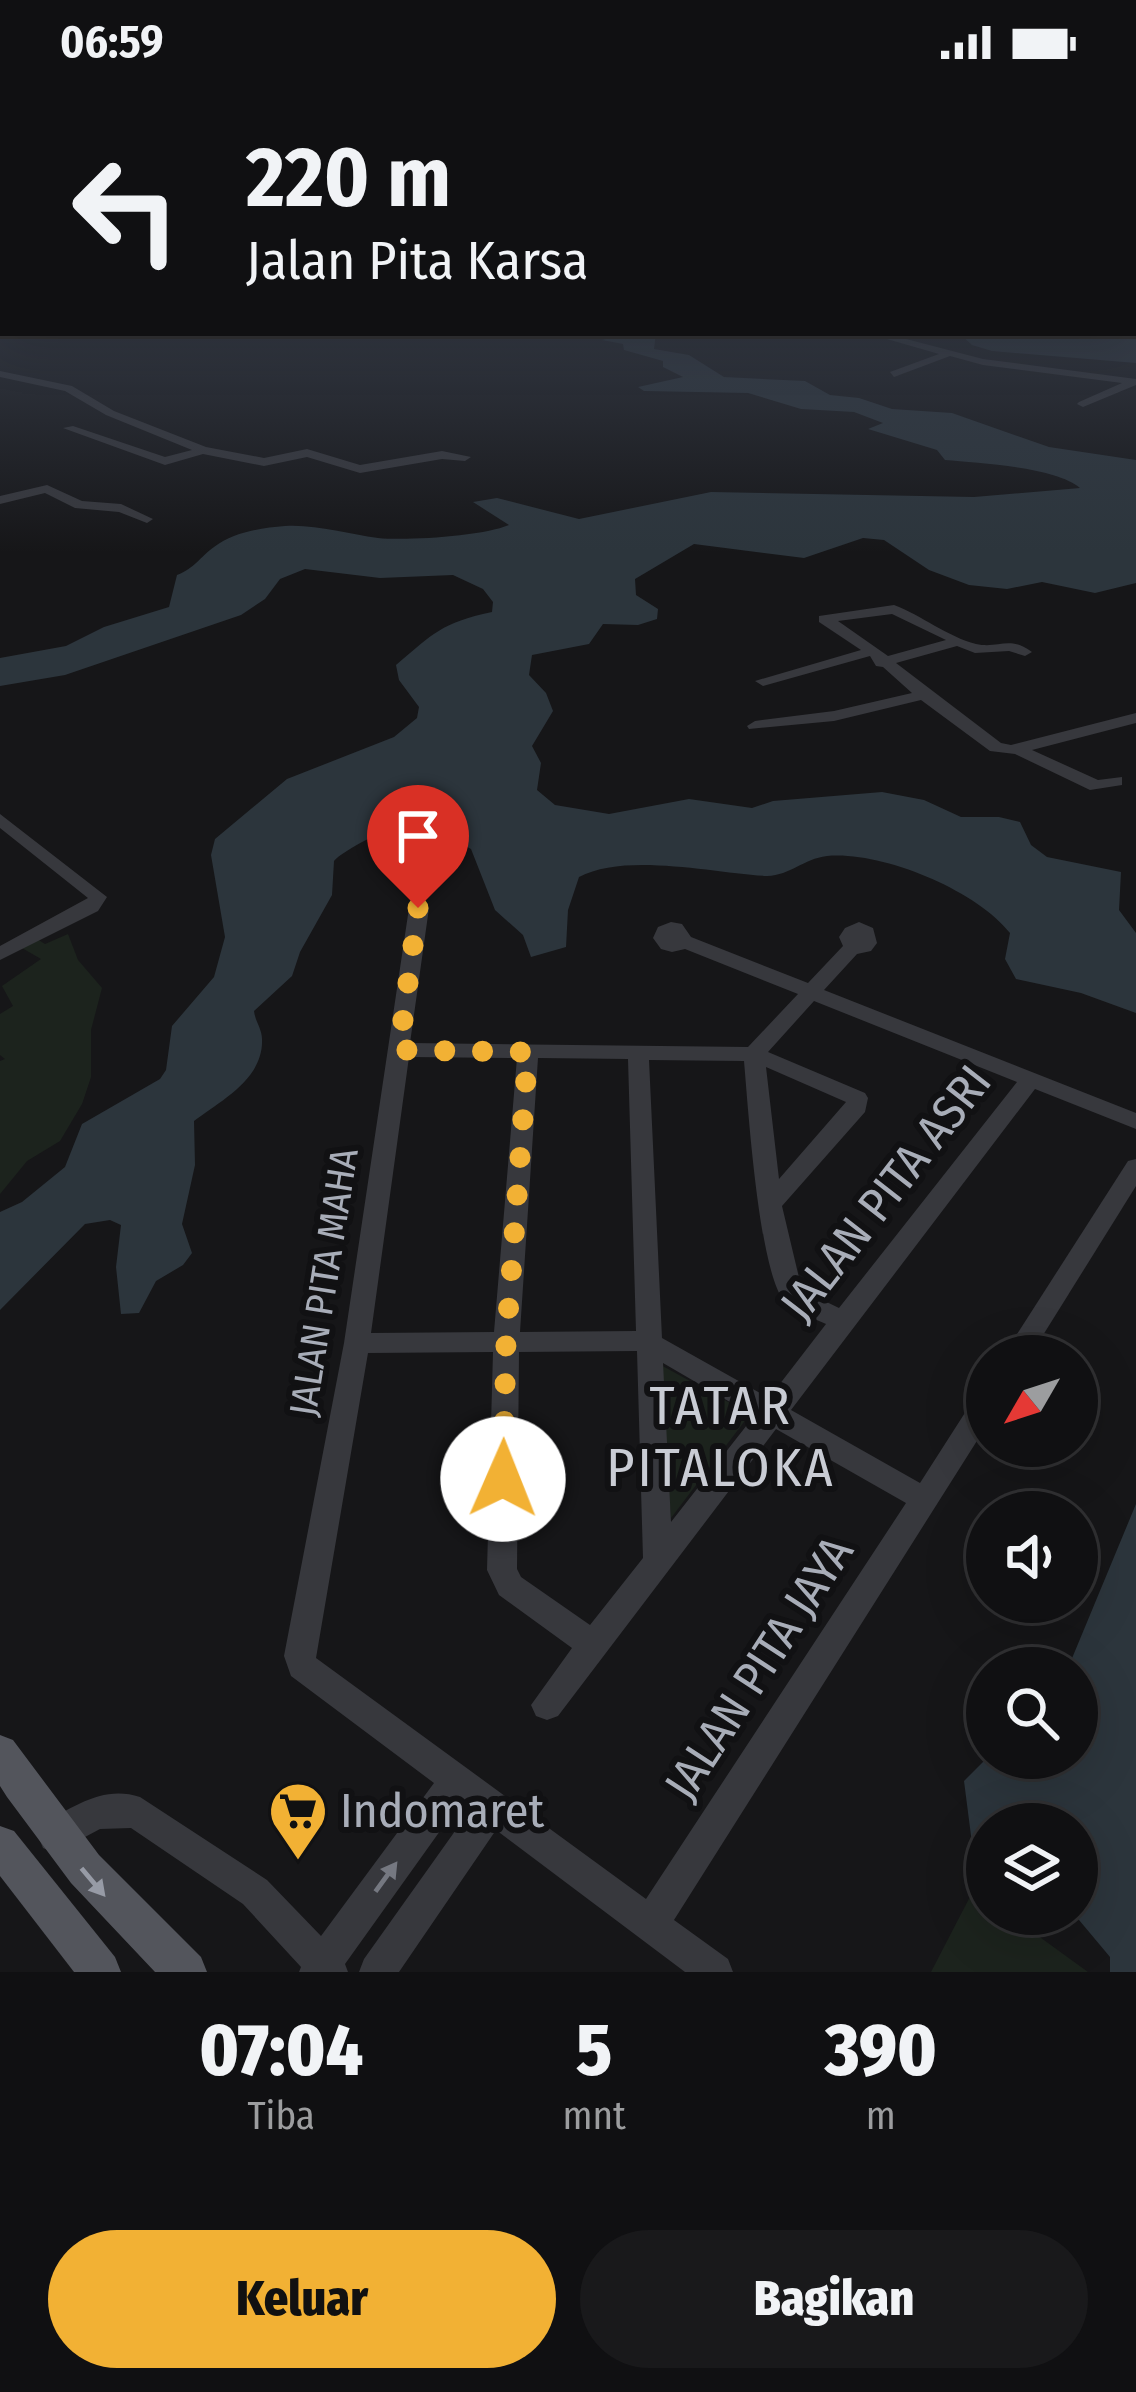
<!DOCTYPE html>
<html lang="id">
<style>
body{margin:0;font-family:"Fira Sans Condensed",sans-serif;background:#19191b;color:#f1f3f6;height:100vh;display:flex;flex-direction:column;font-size:45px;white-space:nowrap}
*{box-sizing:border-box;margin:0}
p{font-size:39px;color:#9c9d9f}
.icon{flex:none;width:66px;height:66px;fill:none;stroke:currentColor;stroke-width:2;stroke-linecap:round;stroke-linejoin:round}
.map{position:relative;height:1888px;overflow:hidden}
.details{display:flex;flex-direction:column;background:#101012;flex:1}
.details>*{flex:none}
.guide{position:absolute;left:0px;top:0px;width:1137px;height:252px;box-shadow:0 12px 48px #0002,0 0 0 3px #303032;background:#101012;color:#f1f3f6;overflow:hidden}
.needle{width:78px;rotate:231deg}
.fabs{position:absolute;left:966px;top:1251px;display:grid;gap:24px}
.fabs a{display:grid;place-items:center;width:132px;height:132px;border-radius:50%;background:#101012;box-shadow:0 12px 48px #0002,0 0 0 3px #303032;font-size:60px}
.pin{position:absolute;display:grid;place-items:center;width:102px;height:102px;color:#fff;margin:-123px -51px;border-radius:50% 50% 50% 0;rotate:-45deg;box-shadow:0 0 12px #0007}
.pin .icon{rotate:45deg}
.me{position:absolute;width:132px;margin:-66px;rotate:1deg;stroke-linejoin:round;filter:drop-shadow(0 0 9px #0008)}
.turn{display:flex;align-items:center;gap:42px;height:252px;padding:0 48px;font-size:54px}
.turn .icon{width:156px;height:156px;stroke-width:2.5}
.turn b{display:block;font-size:84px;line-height:102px}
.eta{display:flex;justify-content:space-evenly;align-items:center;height:204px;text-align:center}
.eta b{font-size:72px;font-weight:800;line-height:84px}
.action{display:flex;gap:24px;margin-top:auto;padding:24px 48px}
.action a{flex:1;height:138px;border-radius:72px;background:#f2b134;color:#111;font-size:48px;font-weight:800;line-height:138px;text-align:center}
.action a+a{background:#19191b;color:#f1f3f6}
.status{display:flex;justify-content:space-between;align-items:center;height:84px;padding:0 60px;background:#101012;direction:ltr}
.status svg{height:33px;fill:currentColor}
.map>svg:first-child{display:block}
.green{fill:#1c231d}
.water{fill:#2c353c}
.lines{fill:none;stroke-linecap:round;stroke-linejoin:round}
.minor{fill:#37383d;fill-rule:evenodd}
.major{fill:#53555c;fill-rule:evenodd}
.oneway{fill:#757881}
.oneway2{fill:#979ba6}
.route{stroke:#f2b134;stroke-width:21;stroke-dasharray:0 37.8}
.labels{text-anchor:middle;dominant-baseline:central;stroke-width:12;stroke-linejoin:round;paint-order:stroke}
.street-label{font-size:39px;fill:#a8adb8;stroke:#111113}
.near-street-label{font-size:48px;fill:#a8adb8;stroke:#111113}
.near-poi-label{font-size:48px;fill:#a8adb8;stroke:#111113;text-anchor:start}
.near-quarter-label{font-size:54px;letter-spacing:3px;fill:#c9ccd4;stroke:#111113}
</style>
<div class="status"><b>06:59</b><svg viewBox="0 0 49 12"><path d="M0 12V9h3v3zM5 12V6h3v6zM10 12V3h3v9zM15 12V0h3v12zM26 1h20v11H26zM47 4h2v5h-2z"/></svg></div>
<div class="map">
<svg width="1136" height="1888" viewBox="0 0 1136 1888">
<rect width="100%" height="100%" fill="#161618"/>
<g class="green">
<path d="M68 850 78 876 102 904 91 946V993L82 1020 60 1057 27 1077 0 1110V977L5 975 0 971V930L13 922 2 902 41 875 22 864 37 855 45 860Z"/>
<path d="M659 1280 750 1330 671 1434Z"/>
<path d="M974 1805 987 1815V1830H1008L1088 1888H931Z"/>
</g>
<g class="water">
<path d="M627 249H656L654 265 689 271 724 293 805 297 830 311 859 314 892 325 952 329 1049 363 1136 376V499L1095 509 1042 498 1007 505 969 501 929 486 884 456 863 454 804 474 694 460 635 495 636 511 658 525 657 535 638 541 603 540 589 560 532 571 529 591 546 609 553 627 532 662 541 679 537 706 555 721 609 730 689 715 752 724 773 717 882 708 924 716 961 733H999L1020 738 1031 761 1047 773 1121 788 1119 826 1136 849V929L1081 909 1016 895 1005 875 1010 849C976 806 882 767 827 772 803 775 791 791 767 792 714 789 625 768 579 793L568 826 566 863 531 873 523 851 495 826 471 765C456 756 423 741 405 741 391 742 343 766 334 777L332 811 300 868 292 892 254 927C255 937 262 945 262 955 264 995 220 1017 194 1037L195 1081 182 1140 192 1169 183 1181 156 1197 139 1229 121 1230 116 1183 121 1141 110 1136 85 1140 0 1226V1128L22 1118 65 1083 82 1040 160 995 166 986 172 942 214 893 225 853 211 771 215 755 287 695 394 653 417 634 419 623 399 596 396 581C434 549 441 539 492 528L493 518 483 505 453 491 380 494 305 485 280 495 265 515 241 531 65 591 0 602V574L66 562 104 543 169 523 177 491C195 484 199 474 214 463 234 448 260 444 285 442 315 440 348 450 378 454 408 457 483 452 509 441L473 418 497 414 579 435 711 408 974 413 1080 404C1056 383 979 379 945 376L937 366 868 345 883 339 854 328 801 325 748 309 644 307 638 303 683 293 663 283V277L624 266 623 260 602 256Z"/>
<path d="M959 249 1136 250V279L992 267 972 261Z"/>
<path d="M1136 1420V1888H1110V1873L1074 1830 1077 1740H987V1780L974 1775 964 1697 987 1674H1077V1584H1068Z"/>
</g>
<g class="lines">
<g class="minor">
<path d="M3 223V229L0 230V224Z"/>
<rect x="1134" y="223" width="2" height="6"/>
<path d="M866 249H883L983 275 1136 295V301L1083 323 1077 320 1079 318 1122 299 983 281 950 272 894 293 890 288 939 270Z"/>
<path d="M0 287 72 302 114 327 206 363 264 374 307 365 360 381 442 367 471 373 465 377 442 375 360 389 307 373 264 382 203 370 165 381 63 344 73 342 165 373 192 366 106 331 65 307 0 293Z"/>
<path d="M47 401 82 417 121 420 153 435 147 439 119 428 75 424 45 409 0 420V412Z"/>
<path d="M894 521C921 531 948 553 976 560 999 565 1009 551 1032 568L1025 572 1009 567 975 569 957 562 896 579 1001 659 1011 661 1136 629V639L1032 666 1098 696 1122 693V701L1090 706 1015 670 990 667 921 616 834 637 749 645 747 642 755 637 834 627 912 609 883 583 876 582 870 572 763 602 755 597 861 566 819 538V532ZM892 530 946 556 888 572 838 537Z"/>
<path d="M0 730 107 813 98 827 0 876V862L88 814 0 744Z"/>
<path d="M419 818 429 824 410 959 748 963 798 910 685 865 672 868 661 865 653 854 658 843 671 838 682 840 691 853 808 899 843 862 839 853 845 844 859 838 873 844 877 859 871 867 857 870 824 906 1136 1029V1045L1035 1005 791 1326 920 1399 977 1310 987 1307V1341L674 1836 728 1875 733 1888H685L496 1746 399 1888H359L364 1875 470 1726 460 1719 345 1880 348 1888H299L301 1883 243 1820 131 1744 100 1745 55 1769 43 1764 38 1752 43 1740C74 1722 104 1701 140 1713L267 1796 321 1852 434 1699 291 1592 284 1572 344 1259 409 824ZM814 917 1017 998 839 1224 806 1208 801 1202 782 1122 865 1028 868 1014 865 1009 768 968ZM409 973 517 974 494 1248 371 1249ZM538 974 628 975 636 1247 520 1248ZM649 976 744 977C748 1021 759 1191 785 1218 795 1228 813 1234 826 1240L769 1314 662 1254ZM766 983 846 1018 779 1095ZM637 1267 643 1474 590 1541 521 1493 517 1485 519 1268ZM493 1268 487 1486 499 1511 572 1564 531 1621 536 1632 547 1636 558 1632 776 1345 906 1419 646 1815 316 1574 368 1269ZM663 1279 754 1332 671 1438Z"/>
<path d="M1136 1075V1102L1030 1272H1003L1128 1077Z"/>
</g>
<g class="major">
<path d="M0 1651 13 1656 99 1771 201 1873 207 1888H155L71 1799 7 1713 0 1702Z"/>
<path d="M0 1742 14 1747 115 1873 121 1888H74L0 1792Z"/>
</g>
</g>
<defs><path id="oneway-solid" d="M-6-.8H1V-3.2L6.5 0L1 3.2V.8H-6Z" transform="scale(3)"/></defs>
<use class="oneway" href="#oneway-solid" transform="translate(386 1793) rotate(-54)"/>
<use class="oneway2" href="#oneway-solid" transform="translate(93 1798) rotate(50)"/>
<linearGradient id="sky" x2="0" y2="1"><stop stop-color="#0c0c0d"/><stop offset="0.44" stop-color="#363c48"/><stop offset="1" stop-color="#363c48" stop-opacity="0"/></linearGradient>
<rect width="1136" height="468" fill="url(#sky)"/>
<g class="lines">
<path class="route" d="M418 824 399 966 528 968 506 1258 503 1395"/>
</g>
<defs>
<symbol id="supermarket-pin" viewBox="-11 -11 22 30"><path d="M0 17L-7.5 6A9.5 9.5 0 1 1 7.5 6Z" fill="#f2b134" stroke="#111113"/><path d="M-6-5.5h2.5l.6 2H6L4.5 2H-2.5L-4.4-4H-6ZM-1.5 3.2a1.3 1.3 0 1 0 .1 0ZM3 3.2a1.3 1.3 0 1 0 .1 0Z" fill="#111"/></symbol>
</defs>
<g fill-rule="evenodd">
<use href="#supermarket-pin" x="265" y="1694" width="66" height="90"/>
</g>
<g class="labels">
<g class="street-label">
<text transform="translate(324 1198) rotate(-81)">JALAN PITA MAHA</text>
</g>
<g class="near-street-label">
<text transform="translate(886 1109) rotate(-52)">JALAN PITA ASRI</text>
<text transform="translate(759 1584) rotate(-57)">JALAN PITA JAYA</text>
</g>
<g class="near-poi-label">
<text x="340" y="1727">Indomaret</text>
</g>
<g class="near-quarter-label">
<text x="721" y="1322">TATAR<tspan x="721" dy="62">PITALOKA</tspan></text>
</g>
</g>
</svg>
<div class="fabs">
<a><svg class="needle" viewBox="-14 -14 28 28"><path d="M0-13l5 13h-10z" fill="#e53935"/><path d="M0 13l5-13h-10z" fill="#9c9d9f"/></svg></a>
<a><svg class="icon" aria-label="sound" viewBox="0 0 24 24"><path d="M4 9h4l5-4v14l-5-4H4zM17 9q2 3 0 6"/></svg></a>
<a><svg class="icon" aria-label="search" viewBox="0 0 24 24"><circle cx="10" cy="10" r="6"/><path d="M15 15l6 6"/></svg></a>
<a><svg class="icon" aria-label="layers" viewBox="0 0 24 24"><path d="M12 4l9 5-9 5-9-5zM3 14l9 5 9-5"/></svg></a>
</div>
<div class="pin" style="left:418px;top:824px;background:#d93025"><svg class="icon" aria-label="arrive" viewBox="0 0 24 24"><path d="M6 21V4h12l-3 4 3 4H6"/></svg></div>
<svg class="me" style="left:503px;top:1395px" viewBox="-20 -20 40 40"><circle r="19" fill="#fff"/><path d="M0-13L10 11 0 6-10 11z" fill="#f2b134"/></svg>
<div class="guide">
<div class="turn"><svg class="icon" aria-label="left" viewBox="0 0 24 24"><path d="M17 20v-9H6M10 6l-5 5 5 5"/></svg><div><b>220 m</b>Jalan Pita Karsa</div></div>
</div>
</div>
<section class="details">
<div class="eta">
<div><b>07:04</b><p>Tiba</p></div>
<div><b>5</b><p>mnt</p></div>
<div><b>390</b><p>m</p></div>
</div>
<div class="action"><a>Keluar</a><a>Bagikan</a></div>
</section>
